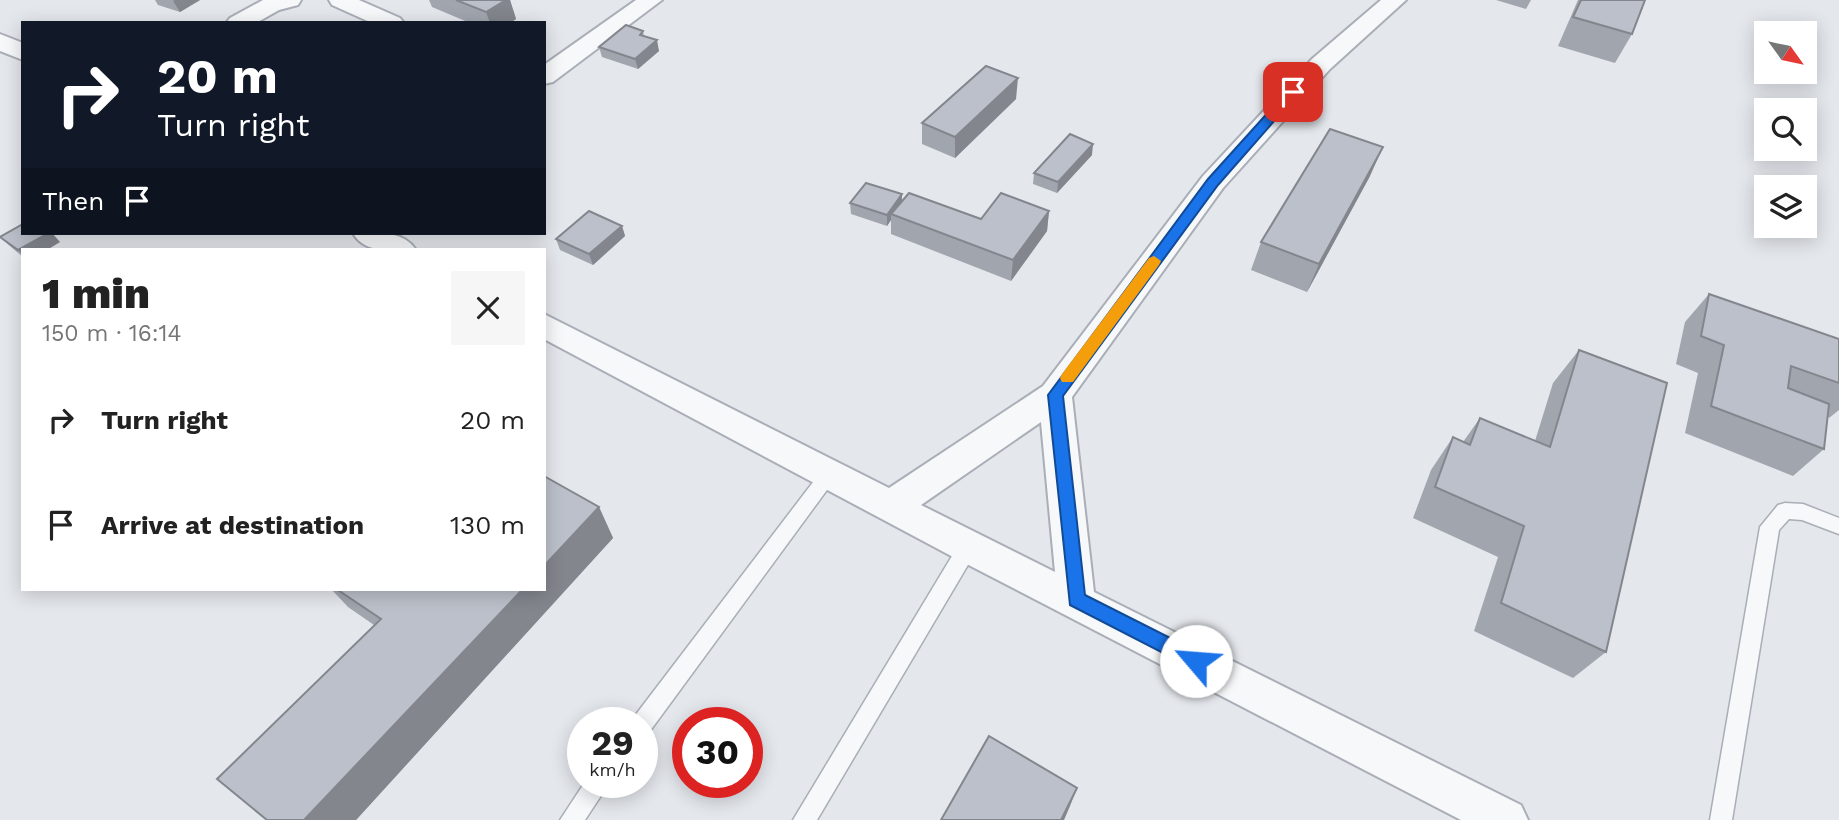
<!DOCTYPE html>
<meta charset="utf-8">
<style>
body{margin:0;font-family:"Work Sans",sans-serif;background:#f6f6f6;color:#222;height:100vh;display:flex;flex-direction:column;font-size:26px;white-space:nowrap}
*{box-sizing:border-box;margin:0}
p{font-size:23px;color:#767676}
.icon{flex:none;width:38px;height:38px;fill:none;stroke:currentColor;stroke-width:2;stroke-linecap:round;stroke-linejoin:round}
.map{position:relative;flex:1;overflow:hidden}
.drawer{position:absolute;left:21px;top:248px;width:525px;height:343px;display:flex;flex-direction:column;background:#fff;border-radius:0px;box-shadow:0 4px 18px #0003}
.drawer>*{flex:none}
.guide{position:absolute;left:21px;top:21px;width:525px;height:214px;border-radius:0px;box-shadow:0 4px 18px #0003;background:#111827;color:#fff;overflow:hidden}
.needle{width:46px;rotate:123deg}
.fabs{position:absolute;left:1754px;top:21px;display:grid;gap:14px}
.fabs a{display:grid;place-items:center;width:63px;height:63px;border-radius:0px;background:#fff;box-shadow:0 4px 18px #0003;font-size:35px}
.speed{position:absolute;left:567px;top:707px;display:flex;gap:14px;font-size:35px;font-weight:700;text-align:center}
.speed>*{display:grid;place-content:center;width:91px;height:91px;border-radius:50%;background:#fff;box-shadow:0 4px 18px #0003;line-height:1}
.speed small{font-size:18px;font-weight:400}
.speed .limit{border:10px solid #d22;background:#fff;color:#111}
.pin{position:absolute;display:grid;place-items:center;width:60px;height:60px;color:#fff;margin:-30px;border-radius:14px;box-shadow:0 4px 10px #0006}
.me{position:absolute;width:77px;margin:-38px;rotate:297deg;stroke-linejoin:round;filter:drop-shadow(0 0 5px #0008)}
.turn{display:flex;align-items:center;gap:24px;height:147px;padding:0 21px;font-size:32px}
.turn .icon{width:91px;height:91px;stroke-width:2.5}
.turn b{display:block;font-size:49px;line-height:60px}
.then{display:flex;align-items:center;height:66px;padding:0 21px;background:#0003;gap:14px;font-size:26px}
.round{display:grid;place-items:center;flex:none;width:74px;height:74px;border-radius:0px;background:#f6f6f6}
.headline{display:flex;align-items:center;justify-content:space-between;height:119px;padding:0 21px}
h1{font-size:42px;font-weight:800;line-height:52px}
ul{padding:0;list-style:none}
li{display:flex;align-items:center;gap:21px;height:105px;padding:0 21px}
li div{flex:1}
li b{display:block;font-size:26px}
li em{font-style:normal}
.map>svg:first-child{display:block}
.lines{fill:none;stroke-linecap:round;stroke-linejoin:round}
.lane-casing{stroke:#a9aeb7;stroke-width:3}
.street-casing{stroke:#a9aeb7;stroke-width:4}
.lane{fill:#f7f8fa;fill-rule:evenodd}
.street{fill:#f7f8fa;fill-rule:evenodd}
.wall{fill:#a1a5ae}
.shaded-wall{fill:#83868d}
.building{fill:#bbc0ca;stroke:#83868d;stroke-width:2}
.route{fill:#1a73e8;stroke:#114b97;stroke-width:2}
.slow{fill:#f59e0b}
</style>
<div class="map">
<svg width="1839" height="820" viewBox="0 0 1839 820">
<rect width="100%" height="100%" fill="#e4e7ec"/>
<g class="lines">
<defs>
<g id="lane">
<path d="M829 466 835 469 838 474 835 479 650 731 642 734V723H632L634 717 823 469Z"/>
<path d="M1785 503 1803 504 1839 518V534L1802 520 1789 519 1779 530 1732 820H1710L1760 527 1778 505Z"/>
<path d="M968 539 975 541 978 547 975 553 817 820H793L961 541Z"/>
<path d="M585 782H610L585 820H560Z"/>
</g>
<g id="street">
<path d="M263 0H301L298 5 279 10 256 23H226L230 18Z"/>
<path d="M329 0H359L400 18 404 23H372L332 5Z"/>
<path d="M636 0H662L553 82 544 84V65Z"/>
<path d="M1381 0H1406L1330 69 1223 188 1072 397 1094 592 1521 805 1528 820H1461L955 558 544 339V314L889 488 1043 386 1203 176 1312 59ZM1041 422 1055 572 921 505Z"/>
<path d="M0 34 23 43V60L0 51Z"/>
<path d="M353 233C374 233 403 229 416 250 395 251 364 254 353 233Z"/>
</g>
</defs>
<use href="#lane" class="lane-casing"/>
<use href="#street" class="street-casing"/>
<use href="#lane" class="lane"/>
<use href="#street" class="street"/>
</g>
<g class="wall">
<path d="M155 0H200L180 12 158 5Z"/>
<path d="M429 0H510L516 19 510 23H470L432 7Z"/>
<path d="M1496 0H1531L1526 9Z"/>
<path d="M1578 0H1645L1632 34 1615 63 1558 46Z"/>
<path d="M643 31 644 36 659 51 638 69 602 57 599 47Z"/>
<path d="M1016 99 955 158 922 144V123Z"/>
<path d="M1092 155 1057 193 1033 184 1034 173Z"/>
<path d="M1370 176 1307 292 1251 270 1261 242Z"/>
<path d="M902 194V201L981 219 1049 211 1047 231 1011 281 891 234V220L887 226 851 214 850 203Z"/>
<path d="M622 226 625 236 593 265 560 250 556 239Z"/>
<path d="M0 237 60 242 23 250V257L11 247Z"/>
<path d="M1709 294 1839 339V410L1829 418 1828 417 1824 449 1793 476 1685 433 1698 373 1676 364 1685 322Z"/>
<path d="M1579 350 1606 652 1573 678 1474 631 1498 557 1413 518 1431 470 1453 437 1463 442 1480 418 1535 441 1553 383Z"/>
<path d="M544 476 599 507 613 538 356 820H267L217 779 374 625 348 607 332 590H544Z"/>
</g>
<g class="shaded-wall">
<path d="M175 0H200L180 12 173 1Z"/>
<path d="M506 0H510L516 19 510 23H490L486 12Z"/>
<path d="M657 40 659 51 638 69 635 59Z"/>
<path d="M1018 78 1016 99 955 158V137Z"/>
<path d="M1093 144 1092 155 1057 193 1058 182Z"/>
<path d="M1383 147 1370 176 1307 292 1319 264Z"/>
<path d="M902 194V205L891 214V220L887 226V215Z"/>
<path d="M1049 211 1047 231 1011 281 1013 260Z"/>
<path d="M622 226 625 236 593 265 589 254Z"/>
<path d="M49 233H52L60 242 47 250H23V255L18 250Z"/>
<path d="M599 507 613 538 356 820H304L522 590H544V566Z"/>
<path d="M1077 788 1070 806 1064 820H1061Z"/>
</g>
<g class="building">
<path d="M456 0H506L486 12Z"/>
<path d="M1581 0H1645L1632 34 1573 17Z"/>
<path d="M626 25 643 31 640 35 657 40 635 59 599 47Z"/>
<path d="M986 66 1018 78 955 137 922 123Z"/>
<path d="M1330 129 1383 147 1319 264 1261 242Z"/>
<path d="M1070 134 1093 144 1058 182 1034 173Z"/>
<path d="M866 183 902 194 887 215 850 203Z"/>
<path d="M909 193 981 219 1001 193 1049 211 1013 260 891 214Z"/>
<path d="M589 211 622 226 589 254 556 239Z"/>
<path d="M23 224V233H49L18 250 0 237Z"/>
<path d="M1709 294 1839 339V383L1791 366 1788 388 1829 404 1824 449 1711 406 1724 345 1701 336Z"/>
<path d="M1579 350 1667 383 1606 652 1501 603 1524 526 1435 487 1453 437 1470 445 1480 418 1550 447Z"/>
<path d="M544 476 599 507 544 566Z"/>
<path d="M338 590H522L304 820H267L217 779 381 619Z"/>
<path d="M989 736 1077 788 1061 820H941Z"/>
</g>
<path class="route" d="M1293 88 1299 92 1298 94 1218 185 1063 396 1085 595 1202 654 1205 661 1202 667 1196 670 1070 605 1048 395 1208 179 1289 89Z"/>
<path class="slow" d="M1154 256 1161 261 1159 265 1073 382H1062L1060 378 1062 374 1149 258Z"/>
</svg>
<div class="fabs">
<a><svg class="needle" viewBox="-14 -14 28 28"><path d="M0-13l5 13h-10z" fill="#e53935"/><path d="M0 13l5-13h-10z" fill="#767676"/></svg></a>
<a><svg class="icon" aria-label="search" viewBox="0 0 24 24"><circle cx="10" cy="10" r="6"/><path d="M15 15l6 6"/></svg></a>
<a><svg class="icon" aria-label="layers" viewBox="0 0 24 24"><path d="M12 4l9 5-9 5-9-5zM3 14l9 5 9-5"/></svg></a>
</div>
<div class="speed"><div>29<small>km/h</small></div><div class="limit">30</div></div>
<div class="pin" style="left:1293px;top:92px;background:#d93025"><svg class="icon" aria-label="arrive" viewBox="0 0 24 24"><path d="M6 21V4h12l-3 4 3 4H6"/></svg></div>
<svg class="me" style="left:1196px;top:661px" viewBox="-20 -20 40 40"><circle r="19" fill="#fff"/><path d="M0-13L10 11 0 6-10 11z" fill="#1a73e8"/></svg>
<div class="guide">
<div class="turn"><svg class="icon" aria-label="right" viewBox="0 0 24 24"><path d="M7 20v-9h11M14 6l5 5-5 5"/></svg><div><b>20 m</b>Turn right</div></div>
<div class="then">Then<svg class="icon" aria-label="arrive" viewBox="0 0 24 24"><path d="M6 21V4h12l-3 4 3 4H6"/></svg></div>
</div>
<section class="drawer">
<div class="headline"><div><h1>1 min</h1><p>150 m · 16:14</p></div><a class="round"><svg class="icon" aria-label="close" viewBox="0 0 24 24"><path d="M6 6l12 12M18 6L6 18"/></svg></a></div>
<ul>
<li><svg class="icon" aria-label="right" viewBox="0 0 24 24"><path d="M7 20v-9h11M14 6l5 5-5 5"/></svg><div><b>Turn right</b></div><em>20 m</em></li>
<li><svg class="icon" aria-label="arrive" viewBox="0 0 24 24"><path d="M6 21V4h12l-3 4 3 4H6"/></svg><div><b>Arrive at destination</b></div><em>130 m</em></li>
</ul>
</section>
</div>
